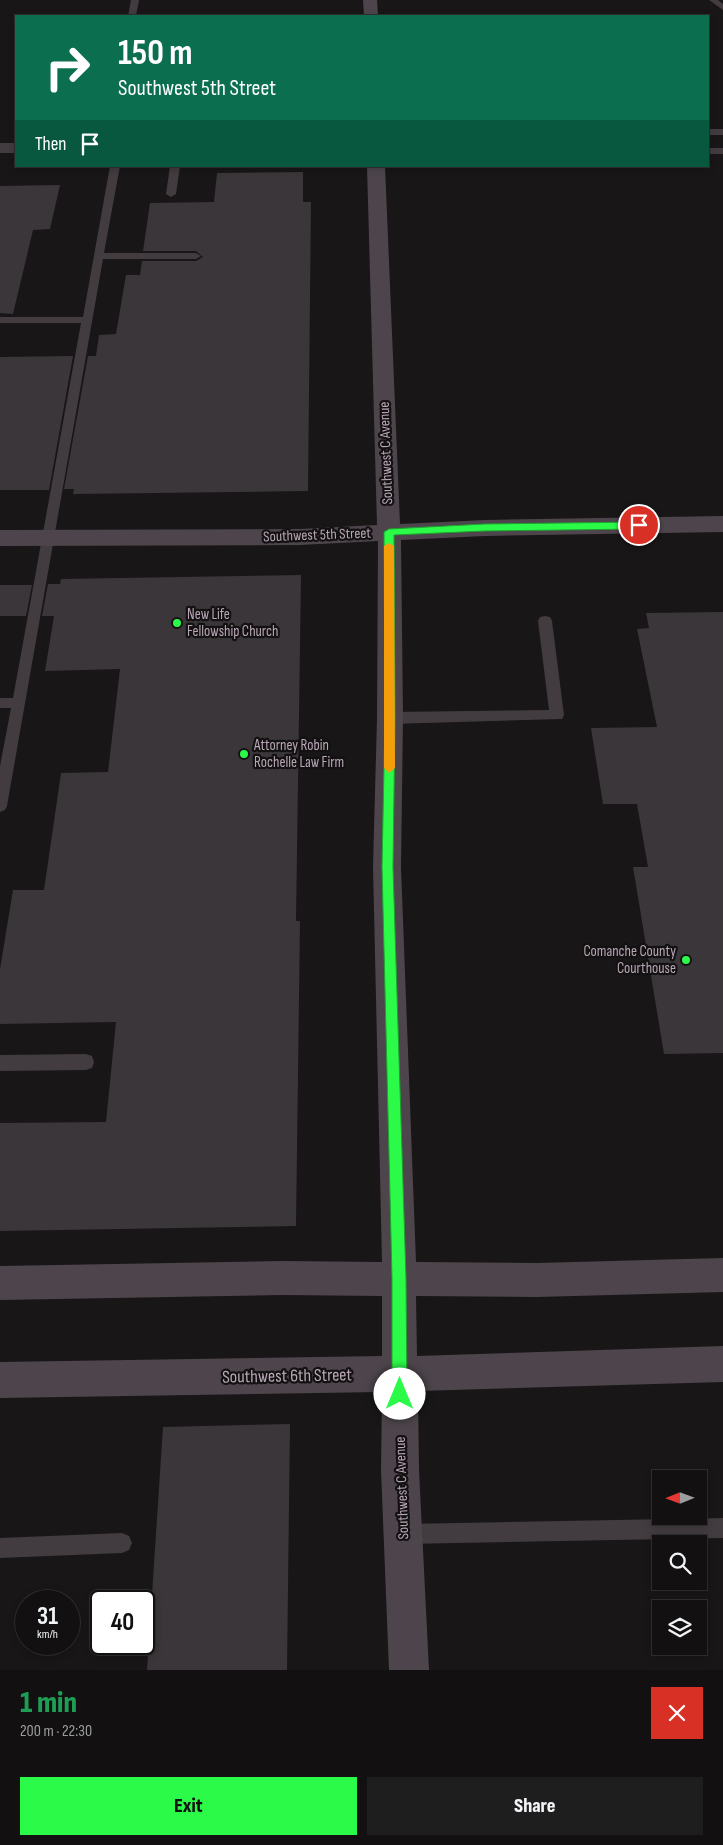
<!DOCTYPE html>
<meta charset="utf-8">
<style>
body{margin:0;font-family:"Sofia Sans Condensed",sans-serif;background:#1f1e1f;color:#f1f3f6;height:100vh;display:flex;flex-direction:column;font-size:19px;white-space:nowrap}
*{box-sizing:border-box;margin:0}
p{font-size:16px;color:#9c9d9f}
.icon{flex:none;width:28px;height:28px;fill:none;stroke:currentColor;stroke-width:2;stroke-linecap:round;stroke-linejoin:round}
.map{position:relative;height:1670px;overflow:hidden}
.drawer{display:flex;flex-direction:column;background:#121011;flex:1}
.drawer>*{flex:none}
.top-card{position:absolute;left:15px;top:15px;width:694px;height:152px;border-radius:0px;box-shadow:0 2px 8px #0003,0 0 0 1px #313031;background:#0b6e4f;color:#fff;overflow:hidden}
.needle{width:32px;rotate:269deg}
.fabs{position:absolute;left:652px;top:1470px;display:grid;gap:10px}
.fabs a{display:grid;place-items:center;width:55px;height:55px;border-radius:0px;background:#121011;box-shadow:0 2px 8px #0003,0 0 0 1px #313031;font-size:25px}
.speed{position:absolute;left:15px;top:1590px;display:flex;gap:10px;font-size:25px;font-weight:700;text-align:center}
.speed>*{display:grid;place-content:center;width:65px;height:65px;border-radius:50%;background:#121011;box-shadow:0 2px 8px #0003,0 0 0 1px #313031;line-height:1}
.speed small{font-size:12px;font-weight:400}
.speed .limit{border:2px solid #111;border-radius:8px;background:#fff;color:#111}
.pin{position:absolute;display:grid;place-items:center;width:42px;height:42px;color:#fff;margin:-21px;border:2px solid #fff;border-radius:50%;box-shadow:0 1px 5px #0007}
.me{position:absolute;width:55px;margin:-28px;rotate:0deg;stroke-linejoin:round;filter:drop-shadow(0 0 4px #0008)}
.turn{display:flex;align-items:center;gap:18px;height:105px;padding:0 20px;font-size:22px}
.turn .icon{width:65px;height:65px;stroke-width:2.5}
.turn b{display:block;font-size:35px;line-height:42px}
.then{display:flex;align-items:center;height:48px;padding:0 20px;background:#0003;gap:10px;font-size:19px}
.round{display:grid;place-items:center;flex:none;width:52px;height:52px;border-radius:0px;background:#1f1e1f}
.headline{display:flex;align-items:center;justify-content:space-between;height:85px;padding:0 20px}
h1{font-size:30px;font-weight:800;line-height:38px;color:#1e9e55}
.primary-button{display:flex;gap:10px;margin-top:auto;padding:10px 20px}
.primary-button a{flex:1;height:58px;border-radius:0px;background:#2cfa48;color:#111;font-size:20px;font-weight:800;line-height:58px;text-align:center}
.primary-button a+a{background:#1f1e1f;color:#f1f3f6}
.map>svg:first-child{display:block}
.building{fill:#3a3639}
.lines{fill:none;stroke-linecap:round;stroke-linejoin:round}
.lane{fill:#423b40;fill-rule:evenodd}
.street{fill:#423b40;fill-rule:evenodd}
.secondary{fill:#4d454b;fill-rule:evenodd}
.route{fill:#2cfa48;stroke:#1da22f}
.slow{fill:#f59e0b}
.poi-dot{fill:#2cfa48;stroke:#131112;stroke-width:2}
.labels{text-anchor:middle;dominant-baseline:central;stroke-width:4.5;stroke-linejoin:round;paint-order:stroke}
.street-label{font-size:15px;fill:#b9a7b6;stroke:#131112}
.poi-label{font-size:15px;fill:#b9a7b6;stroke:#131112;text-anchor:start}
.near-street-label{font-size:18px;fill:#b9a7b6;stroke:#131112}
</style>
<div class="map">
<svg width="723" height="1670" viewBox="0 0 723 1670">
<rect width="100%" height="100%" fill="#181617"/>
<g class="building">
<path d="M303 172V202H311L308 491 73 494 74 489H64L88 356H96L99 335 116 334 126 275H140L142 261H196L203 257 196 251H143L150 203 214 202 217 173Z"/>
<path d="M60 185 50 229 33 230 13 314 0 313V186Z"/>
<path d="M73 356 49 490H0V357Z"/>
<path d="M301 575 296 921H300L296 1226 0 1231V1123L106 1122 116 1022 0 1024V969L13 890H44L61 773 108 772 120 669 45 671 54 616H42L48 584H60L61 579Z"/>
<path d="M0 585H32L26 616H0Z"/>
<path d="M723 612V1053L664 1054 633 867H648L637 804H603L591 728 657 727 637 629 649 628 646 613Z"/>
<path d="M290 1424 287 1670H147L163 1427Z"/>
</g>
<g class="lines">
<g class="lane">
<path d="M131 0H139L136 16H128Z"/>
<path d="M709 0H718L723 4V10Z"/>
<rect x="708" y="129" width="15" height="6"/>
<rect x="708" y="148" width="15" height="6"/>
<path d="M110 166H120L104 253H196L201 256 196 259H103L7 806 5 810 0 812V766L11 708H0V698H13L81 323H0V317H83Z"/>
<path d="M170 166H180L176 194 171 197 166 194Z"/>
<path d="M545 616 550 617 552 621 564 715 562 719 390 724 385 722 383 718 385 714 390 712 549 710 538 621 540 617Z"/>
<path d="M86 1054 92 1056 94 1062 92 1068 86 1070 0 1071V1055Z"/>
<path d="M723 1518V1538L403 1544 396 1541 393 1534 396 1527 403 1524Z"/>
<path d="M122 1533 129 1536 132 1543 129 1550 122 1553 0 1558V1538Z"/>
</g>
<rect class="street" x="0" y="143" width="16" height="10"/>
<g class="secondary">
<path d="M363 0H377L378 16H364Z"/>
<path d="M367 166H385L400 524 485 520 723 516V532L485 536 401 540 403 718 401 867 416 1262 537 1263 723 1258V1292L537 1297 416 1296 417 1356 723 1346V1382L418 1391 419 1470 429 1670H389L381 1470 382 1392 0 1398V1362L382 1356V1296L282 1295 0 1300V1266L282 1261 382 1262 373 867 377 718 378 541 300 545 0 546V530L300 529 377 525Z"/>
</g>
</g>
<path class="route" d="M639 522 644 525 639 529 485 531 394 535 395 718 393 867 406 1278 407 1394 405 1399 400 1401 394 1399 392 1394V1278L382 867 385 718 384 532 389 529 485 524Z"/>
<path class="slow" d="M389 543 394 546 395 768 389 773 384 768V546Z"/>
<g class="poi-dot">
<circle cx="177" cy="623" r="5"/>
<circle cx="244" cy="754" r="5"/>
<circle cx="686" cy="960" r="5"/>
</g>
<g class="labels">
<g class="street-label">
<text transform="translate(386 453) rotate(-92)">Southwest C Avenue</text>
<text transform="translate(317 535) rotate(-2)">Southwest 5th Street</text>
<text transform="translate(402 1488) rotate(-92)">Southwest C Avenue</text>
</g>
<g class="poi-label">
<text x="187" y="614">New Life<tspan x="187" dy="17">Fellowship Church</tspan></text>
<text x="254" y="745">Attorney Robin<tspan x="254" dy="17">Rochelle Law Firm</tspan></text>
<text x="676" y="951" text-anchor="end">Comanche County<tspan x="676" dy="17">Courthouse</tspan></text>
</g>
<g class="near-street-label">
<text transform="translate(287 1376) rotate(-1)">Southwest 6th Street</text>
</g>
</g>
</svg>
<div class="fabs">
<a><svg class="needle" viewBox="-14 -14 28 28"><path d="M0-13l5 13h-10z" fill="#e53935"/><path d="M0 13l5-13h-10z" fill="#9c9d9f"/></svg></a>
<a><svg class="icon" aria-label="search" viewBox="0 0 24 24"><circle cx="10" cy="10" r="6"/><path d="M15 15l6 6"/></svg></a>
<a><svg class="icon" aria-label="layers" viewBox="0 0 24 24"><path d="M12 4l9 5-9 5-9-5zM3 14l9 5 9-5"/></svg></a>
</div>
<div class="speed"><div>31<small>km/h</small></div><div class="limit">40</div></div>
<div class="pin" style="left:639px;top:525px;background:#d93025"><svg class="icon" aria-label="arrive" viewBox="0 0 24 24"><path d="M6 21V4h12l-3 4 3 4H6"/></svg></div>
<svg class="me" style="left:400px;top:1394px" viewBox="-20 -20 40 40"><circle r="19" fill="#fff"/><path d="M0-13L10 11 0 6-10 11z" fill="#2cfa48"/></svg>
<div class="top-card">
<div class="turn"><svg class="icon" aria-label="right" viewBox="0 0 24 24"><path d="M7 20v-9h11M14 6l5 5-5 5"/></svg><div><b>150 m</b>Southwest 5th Street</div></div>
<div class="then">Then<svg class="icon" aria-label="arrive" viewBox="0 0 24 24"><path d="M6 21V4h12l-3 4 3 4H6"/></svg></div>
</div>
</div>
<section class="drawer">
<div class="headline"><div><h1>1 min</h1><p>200 m · 22:30</p></div><a class="round" style="background:#d93025;color:#fff"><svg class="icon" aria-label="close" viewBox="0 0 24 24"><path d="M6 6l12 12M18 6L6 18"/></svg></a></div>
<div class="primary-button"><a>Exit</a><a>Share</a></div>
</section>
